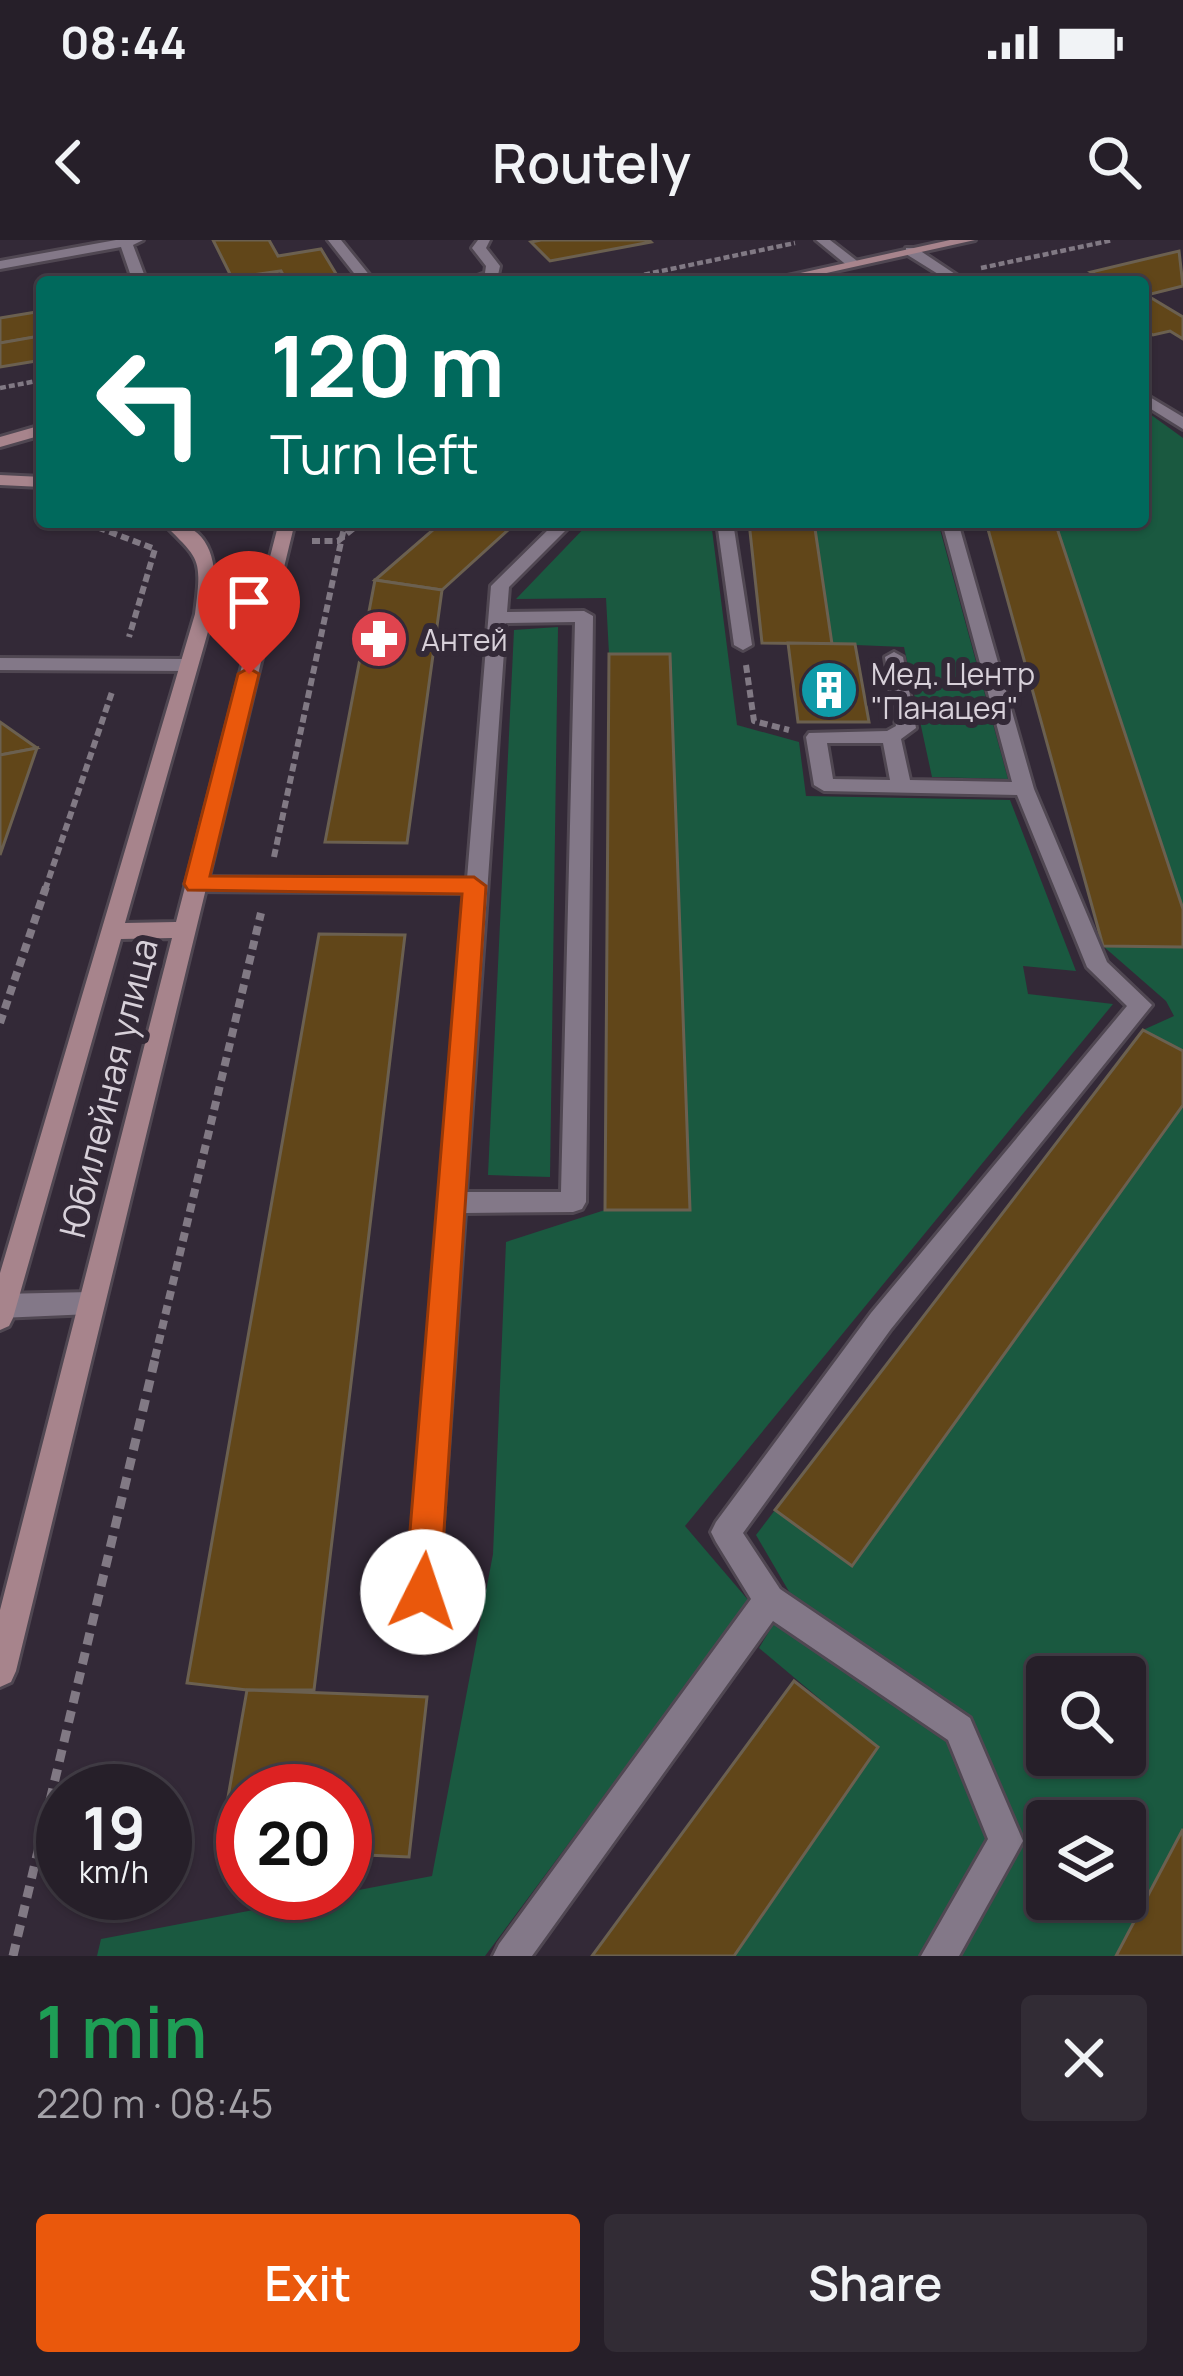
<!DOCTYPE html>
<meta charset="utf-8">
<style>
body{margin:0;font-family:Manrope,sans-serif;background:#322c35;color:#f1f3f6;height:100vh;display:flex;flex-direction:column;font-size:45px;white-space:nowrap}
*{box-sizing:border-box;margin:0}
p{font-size:39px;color:#a4a2a8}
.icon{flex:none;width:66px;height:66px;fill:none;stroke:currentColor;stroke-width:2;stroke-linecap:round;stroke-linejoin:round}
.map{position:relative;height:1716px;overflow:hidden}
.details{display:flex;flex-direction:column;background:#261f29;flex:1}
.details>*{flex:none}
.guide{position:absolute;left:36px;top:36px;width:1113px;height:252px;border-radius:12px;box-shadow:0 3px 9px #0004,0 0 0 3px #423d46;background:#00695c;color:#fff;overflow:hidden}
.buttons{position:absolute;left:1026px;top:1416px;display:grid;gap:24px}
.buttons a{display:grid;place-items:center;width:120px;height:120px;border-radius:12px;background:#261f29;box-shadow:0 3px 9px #0004,0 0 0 3px #423d46;font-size:60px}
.speed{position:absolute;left:36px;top:1524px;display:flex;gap:24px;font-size:60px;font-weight:700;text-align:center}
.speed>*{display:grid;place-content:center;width:156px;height:156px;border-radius:50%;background:#261f29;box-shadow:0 3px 9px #0004,0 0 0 3px #423d46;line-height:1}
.speed small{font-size:30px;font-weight:400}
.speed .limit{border:18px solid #d22;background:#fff;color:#111}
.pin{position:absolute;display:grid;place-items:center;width:102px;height:102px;color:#fff;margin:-123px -51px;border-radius:50% 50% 50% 0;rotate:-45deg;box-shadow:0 0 12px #0007}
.pin .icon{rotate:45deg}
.me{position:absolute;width:132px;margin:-66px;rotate:4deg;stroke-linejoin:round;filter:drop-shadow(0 0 9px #0008)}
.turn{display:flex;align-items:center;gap:42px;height:252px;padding:0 36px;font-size:54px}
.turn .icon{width:156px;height:156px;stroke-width:2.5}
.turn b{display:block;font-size:84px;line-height:102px}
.round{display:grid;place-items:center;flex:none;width:126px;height:126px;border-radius:12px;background:#322c35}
.overview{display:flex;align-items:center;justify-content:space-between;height:204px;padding:0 36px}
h1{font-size:72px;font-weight:600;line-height:90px;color:#1e9e55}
.action{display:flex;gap:24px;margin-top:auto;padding:24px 36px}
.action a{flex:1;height:138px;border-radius:12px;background:#ea580c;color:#fff;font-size:48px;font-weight:600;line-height:138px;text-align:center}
.action a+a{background:#322c35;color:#f1f3f6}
.status{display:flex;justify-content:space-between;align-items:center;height:84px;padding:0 60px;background:#261f29;direction:ltr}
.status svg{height:33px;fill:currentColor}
header{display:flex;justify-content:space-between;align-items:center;height:156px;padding:0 36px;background:#261f29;font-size:54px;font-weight:600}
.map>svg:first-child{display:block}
.green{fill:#1a5940;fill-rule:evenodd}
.building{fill:#614619;stroke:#6b6050;stroke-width:3}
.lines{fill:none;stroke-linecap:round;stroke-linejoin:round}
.lane-casing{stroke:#504752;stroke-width:6}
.secondary-casing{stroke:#504752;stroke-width:6}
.path-far3{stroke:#817984;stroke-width:4.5;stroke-dasharray:6 3;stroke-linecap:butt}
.path-far2{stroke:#817984;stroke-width:6;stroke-dasharray:8 4.5;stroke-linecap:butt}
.path-far1{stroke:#817984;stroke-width:8;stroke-dasharray:9 6;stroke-linecap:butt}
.path{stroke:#817984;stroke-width:9;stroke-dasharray:12 8;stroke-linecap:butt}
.lane{fill:#837888;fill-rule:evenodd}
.secondary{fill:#a7848c;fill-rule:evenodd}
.route{fill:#ea580c;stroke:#983908;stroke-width:3}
.labels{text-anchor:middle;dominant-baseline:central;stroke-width:12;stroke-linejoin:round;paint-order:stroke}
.far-poi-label{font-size:30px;fill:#d7d0d9;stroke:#332937;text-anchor:start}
.street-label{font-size:36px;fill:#d7d0d9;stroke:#332937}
</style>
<div class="status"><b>08:44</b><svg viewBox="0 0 49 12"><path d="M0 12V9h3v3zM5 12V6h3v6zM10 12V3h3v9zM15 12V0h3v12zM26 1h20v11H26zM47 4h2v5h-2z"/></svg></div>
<header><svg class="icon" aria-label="back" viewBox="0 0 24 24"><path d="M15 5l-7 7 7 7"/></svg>Routely<svg class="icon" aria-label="search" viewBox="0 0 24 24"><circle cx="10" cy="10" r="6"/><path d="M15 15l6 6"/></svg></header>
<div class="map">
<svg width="1183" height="1716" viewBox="0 0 1183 1716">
<rect width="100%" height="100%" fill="#332937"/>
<g class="green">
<path d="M1143 169 1183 198V669L1055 282H1143Z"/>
<path d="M590 282H711L737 485 799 502 806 556 1010 560 1076 731 1023 726 1028 754 1113 764 685 1286 749 1361 485 1716H97L101 1699 432 1636 493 1314 506 1002 605 970 690 969 670 415 609 414 606 358 516 359Z"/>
<path d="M814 282H938L1008 539 932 537 904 407 832 404Z"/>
<path d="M558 387 550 937 488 935 514 390Z"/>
<path d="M1103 706 1183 707V811L1143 790 1174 776 1166 761Z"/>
<path d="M1183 865V1589L1116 1716H734L877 1507 759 1408 791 1355 756 1295 775 1270 853 1326ZM1047 1437H1125V1515H1047ZM1047 1581H1125V1659H1047Z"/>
</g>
<g class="building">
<path d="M213 0H269L278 16 321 9 341 42H287L281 31 232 38Z"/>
<path d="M541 0H649L651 2 550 21 531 2Z"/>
<path d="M1179 11 1183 46 1147 55 1143 42H1108L1091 32Z"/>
<path d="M1143 53 1183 77V99L1170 91 1153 95 1143 89Z"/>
<path d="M42 71V96L0 103V78Z"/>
<path d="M34 97 42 120 0 127V103Z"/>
<path d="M442 282H517L442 350 375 340Z"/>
<path d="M749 282H814L832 404 762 403Z"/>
<path d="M986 282H1055L1183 669V707L1103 706Z"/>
<path d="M375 340 442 350 407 603 325 602Z"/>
<path d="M788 403 855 404 869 482H798Z"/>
<path d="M609 414H670L690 970H605Z"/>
<path d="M0 482 37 508 0 515Z"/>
<path d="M37 508 0 615V515Z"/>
<path d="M319 694 405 695 314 1450H247L187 1443Z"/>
<path d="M1143 790 1183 811V865L852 1326 775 1270Z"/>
<path d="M794 1441 878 1507 734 1716H592Z"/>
<path d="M247 1450 427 1457 409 1617 345 1614V1551H243V1609L219 1608Z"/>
<path d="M1183 1589V1716H1116Z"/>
</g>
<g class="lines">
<defs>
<g id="lane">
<path d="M116 0H143L133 5 147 42H133L121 7 0 29V21Z"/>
<path d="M328 0H341L375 42H361Z"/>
<path d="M478 0H490L486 8 500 26 498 35 483 42H462L485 33 486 26 472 8Z"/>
<path d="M816 0H830L861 24 849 27Z"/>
<path d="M906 8H916L967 42H951L906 14Z"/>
<path d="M1143 153 1183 177V189L1143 164Z"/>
<path d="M556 282H574L509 347 507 372 584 371 593 376 586 962 582 969 573 972 465 973 438 1352 434 1363 423 1367 412 1363 408 1352 466 653 196 651 185 644 196 637 467 639 491 346ZM575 382 561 952H466L506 383Z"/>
<path d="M717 282H733L752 405 743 410 734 405Z"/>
<path d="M942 282H958L1034 549 1107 722 1152 765 891 1089 743 1293 780 1349 970 1478 1023 1601 959 1716H921L988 1599 948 1500 773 1381 532 1716H493L499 1704 751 1359 716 1302 711 1292 716 1282 871 1073 1127 766 1087 727 1017 555 824 551 814 545 806 497 809 493 887 491 896 486 885 417 894 412 903 417 916 488 901 499 910 540 1012 542ZM827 503H883L890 540 833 539Z"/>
<path d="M0 418 189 419 198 425 189 431 0 430Z"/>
<path d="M91 1052 100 1055 104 1063 100 1071 91 1074 0 1078V1054Z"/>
</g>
<g id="secondary">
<path d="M950 0H975L786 42H760Z"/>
<path d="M42 185V195L0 207V197Z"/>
<path d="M0 235 42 237V247L0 245Z"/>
<path d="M162 282C217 282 218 332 213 374L125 683 176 682 279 282H295L16 1431 11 1442 0 1447V1370L172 698 121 699 13 1078 9 1086 0 1090V1033L195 374C202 317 201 321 162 282Z"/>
</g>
</defs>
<use href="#lane" class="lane-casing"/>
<use href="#secondary" class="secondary-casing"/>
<g class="path-far3">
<path d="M981 28 1113 0"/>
<path d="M609 42 795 3"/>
<path d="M0 148 42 140"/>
<path d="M85 282 94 286"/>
<path d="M357 286 361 282"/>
</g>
<g class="path-far2">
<path d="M86 283 155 309 129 397"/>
<path d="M312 301H338L360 283"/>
<path d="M746 425 754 481 789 490"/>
<path d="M274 617 345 283"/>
<path d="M45 650 112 452"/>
</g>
<g class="path-far1">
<path d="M0 783 46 647"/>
<path d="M155 1118 261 673"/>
</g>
<path class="path" d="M13 1716 156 1115"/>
<use href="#lane" class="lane"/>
<use href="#secondary" class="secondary"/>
</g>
<path class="route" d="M249 428 259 434 210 636 474 637 486 646 440 1352 435 1364 423 1369 410 1364 405 1352 462 654 188 650 184 644 238 434Z"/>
<defs>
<symbol id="pharmacy-disc" viewBox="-11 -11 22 22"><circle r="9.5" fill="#e0444e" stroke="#332937"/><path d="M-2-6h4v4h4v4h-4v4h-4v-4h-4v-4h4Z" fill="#fff"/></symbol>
<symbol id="building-disc" viewBox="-11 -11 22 22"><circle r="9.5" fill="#0f9aa8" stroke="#332937"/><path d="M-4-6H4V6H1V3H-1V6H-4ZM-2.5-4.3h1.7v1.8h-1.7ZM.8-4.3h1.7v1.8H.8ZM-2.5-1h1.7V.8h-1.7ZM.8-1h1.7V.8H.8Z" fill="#fff"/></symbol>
</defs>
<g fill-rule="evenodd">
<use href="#pharmacy-disc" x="346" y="366" width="66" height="66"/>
<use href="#building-disc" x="796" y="417" width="66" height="66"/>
</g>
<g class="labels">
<g class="far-poi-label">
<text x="421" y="399">Антей</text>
<text x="871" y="433">Мед. Центр<tspan x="871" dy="34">"Панацея"</tspan></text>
</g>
<g class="street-label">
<text transform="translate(108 848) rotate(-76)">Юбилейная улица</text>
</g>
</g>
</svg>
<div class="buttons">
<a><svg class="icon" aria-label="search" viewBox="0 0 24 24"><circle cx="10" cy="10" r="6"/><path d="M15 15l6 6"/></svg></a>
<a><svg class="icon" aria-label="layers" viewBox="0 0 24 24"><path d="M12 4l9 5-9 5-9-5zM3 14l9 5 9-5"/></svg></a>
</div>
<div class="speed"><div>19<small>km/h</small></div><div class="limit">20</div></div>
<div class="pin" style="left:249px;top:434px;background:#d93025"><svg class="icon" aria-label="arrive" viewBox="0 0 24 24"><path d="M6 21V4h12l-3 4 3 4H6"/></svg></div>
<svg class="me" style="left:423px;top:1352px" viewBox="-20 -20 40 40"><circle r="19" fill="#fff"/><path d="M0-13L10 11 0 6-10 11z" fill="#ea580c"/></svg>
<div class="guide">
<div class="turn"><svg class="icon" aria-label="left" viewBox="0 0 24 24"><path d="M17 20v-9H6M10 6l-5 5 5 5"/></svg><div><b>120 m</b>Turn left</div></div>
</div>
</div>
<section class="details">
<div class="overview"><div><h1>1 min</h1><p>220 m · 08:45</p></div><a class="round"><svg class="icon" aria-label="close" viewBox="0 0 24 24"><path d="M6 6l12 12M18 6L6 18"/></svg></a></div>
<div class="action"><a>Exit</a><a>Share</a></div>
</section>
